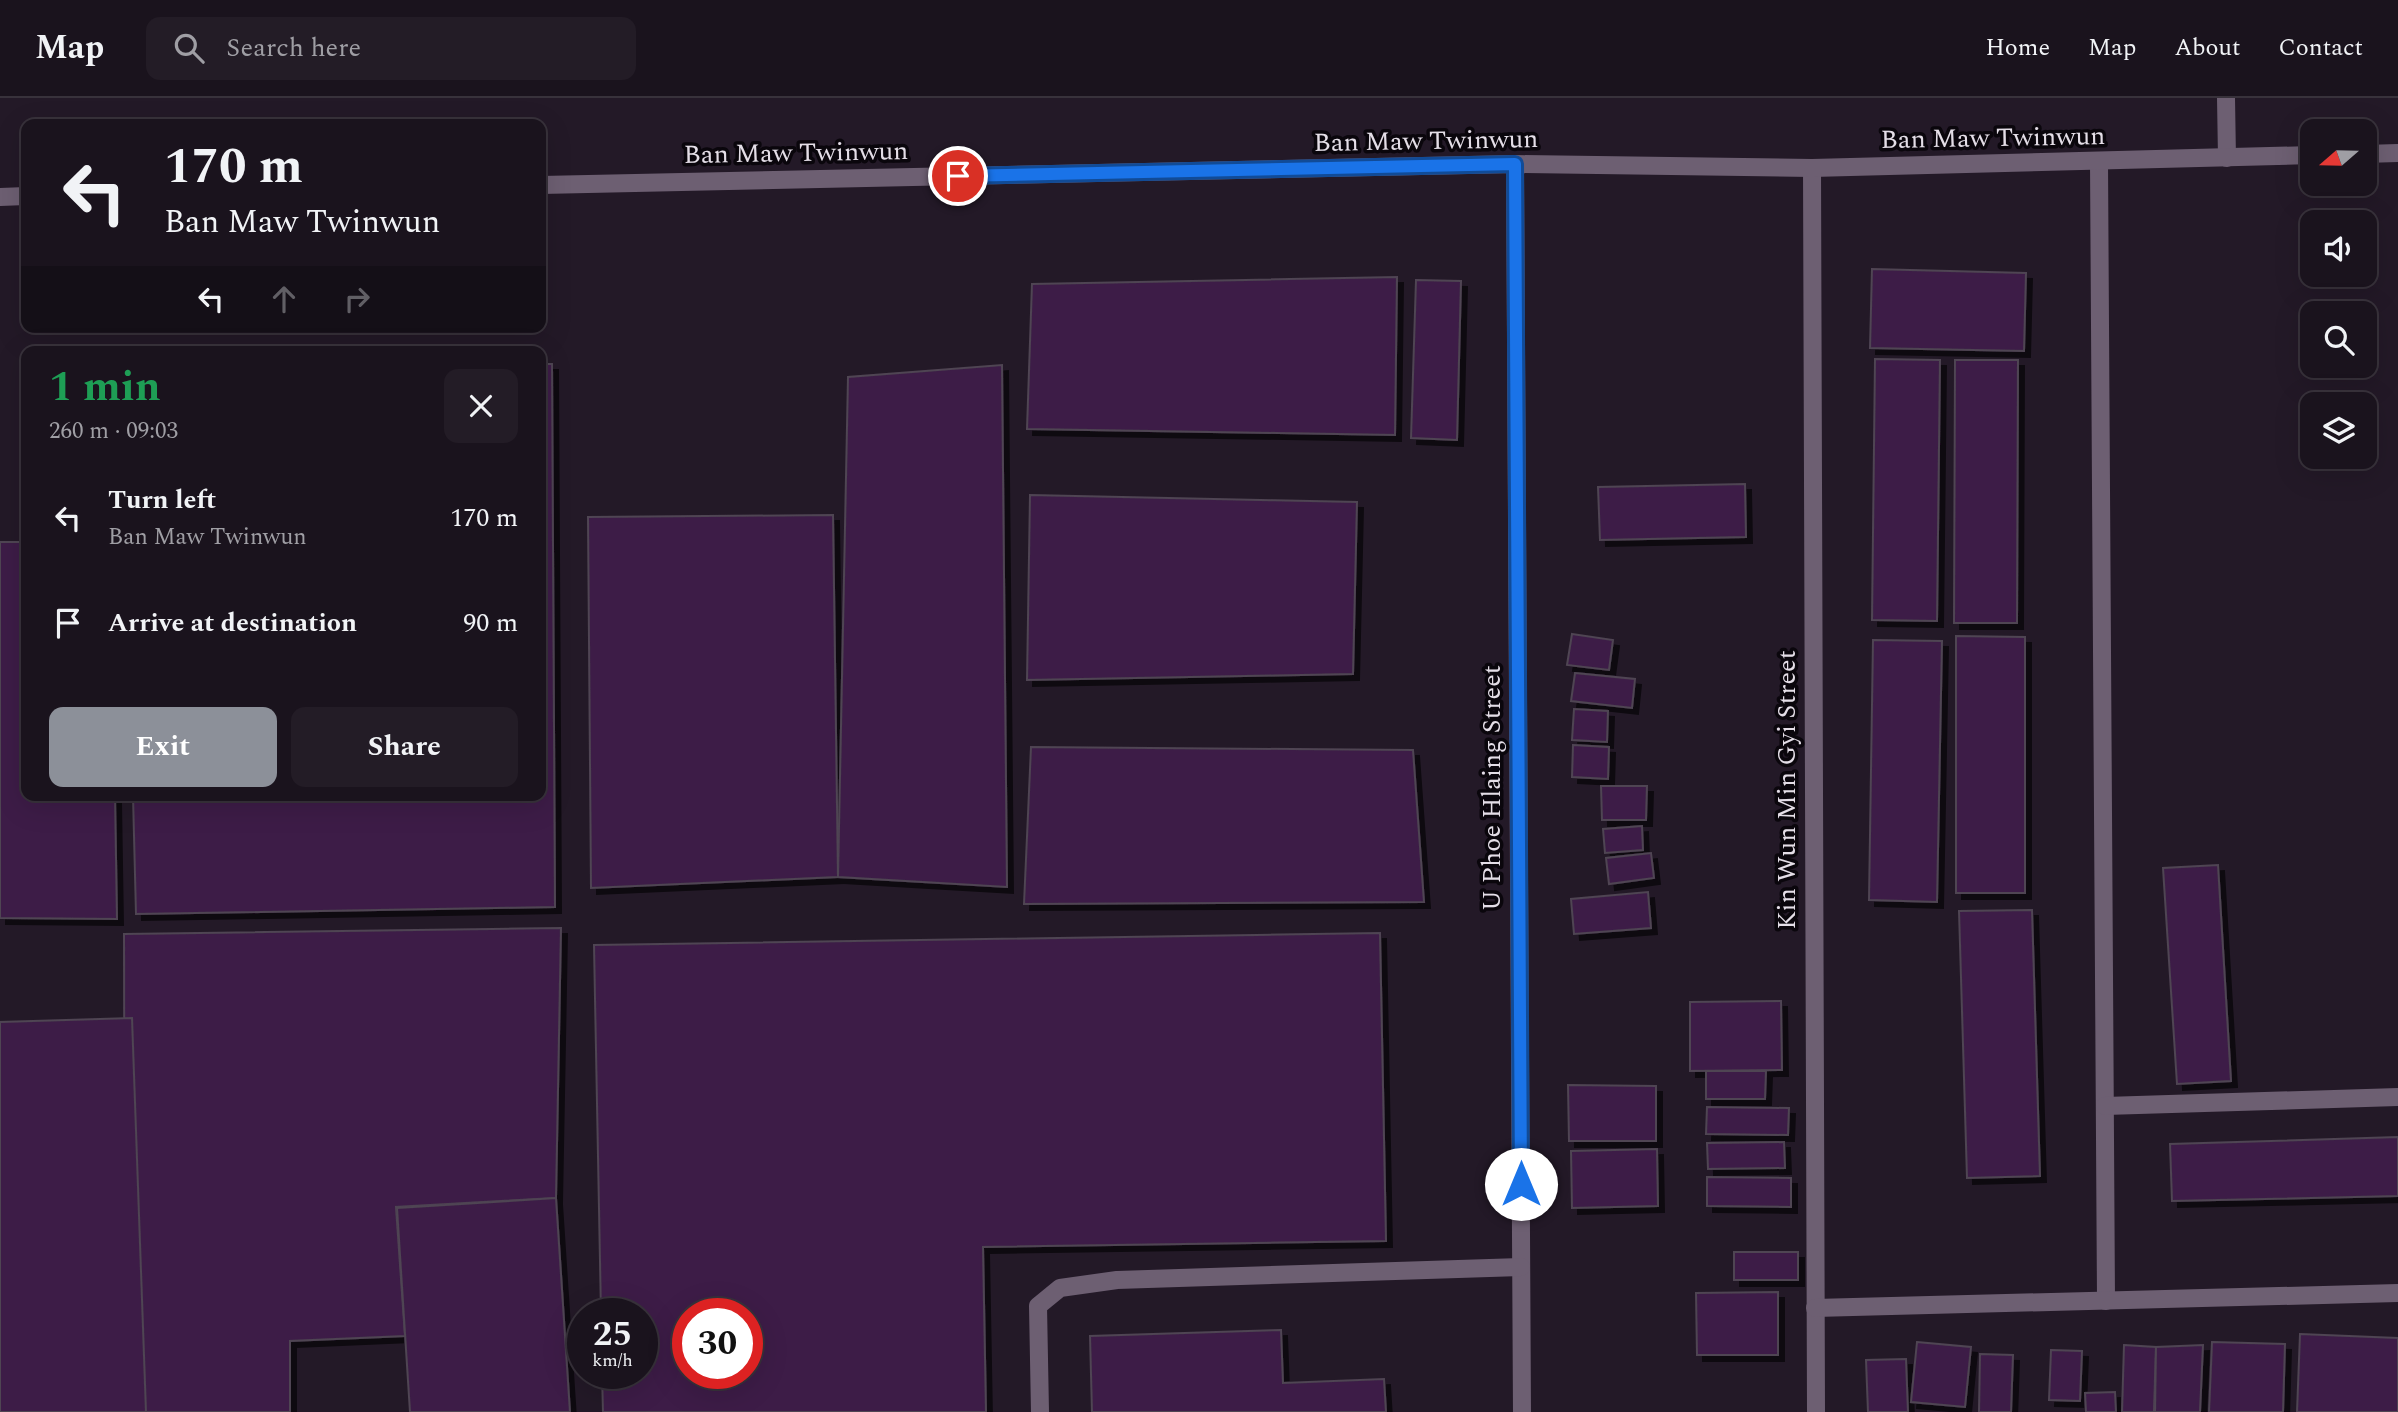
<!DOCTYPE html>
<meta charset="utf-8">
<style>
body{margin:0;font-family:Spectral,serif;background:#231c26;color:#f1f3f6;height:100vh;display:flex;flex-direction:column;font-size:26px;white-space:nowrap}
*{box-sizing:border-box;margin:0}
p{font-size:23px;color:#9f9ea4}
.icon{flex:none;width:38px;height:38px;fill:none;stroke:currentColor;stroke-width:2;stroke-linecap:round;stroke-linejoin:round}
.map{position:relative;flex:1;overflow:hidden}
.sheet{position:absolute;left:21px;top:248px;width:525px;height:455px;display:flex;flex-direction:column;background:#1a131d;border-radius:14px;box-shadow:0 7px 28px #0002,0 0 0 2px #38323b}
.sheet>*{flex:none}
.banner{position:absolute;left:21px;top:21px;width:525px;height:214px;border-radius:14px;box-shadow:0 7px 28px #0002,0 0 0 2px #38323b;background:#1a131d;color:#f1f3f6;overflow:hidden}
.needle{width:46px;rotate:250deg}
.fabs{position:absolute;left:2300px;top:21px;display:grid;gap:14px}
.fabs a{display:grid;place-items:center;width:77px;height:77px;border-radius:14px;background:#1a131d;box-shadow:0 7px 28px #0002,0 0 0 2px #38323b;font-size:35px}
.speed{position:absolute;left:567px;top:1200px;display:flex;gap:14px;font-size:35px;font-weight:700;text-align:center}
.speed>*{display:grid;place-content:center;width:91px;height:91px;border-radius:50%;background:#1a131d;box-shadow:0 7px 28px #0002,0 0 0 2px #38323b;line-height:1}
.speed small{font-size:18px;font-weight:400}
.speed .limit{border:10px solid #d22;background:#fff;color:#111}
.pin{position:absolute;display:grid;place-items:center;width:60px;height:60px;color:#fff;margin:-30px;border:4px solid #fff;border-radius:50%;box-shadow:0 2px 7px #0007}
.me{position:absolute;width:77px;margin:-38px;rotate:0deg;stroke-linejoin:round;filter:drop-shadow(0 0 5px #0008)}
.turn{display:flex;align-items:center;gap:24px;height:147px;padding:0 28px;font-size:32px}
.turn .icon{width:91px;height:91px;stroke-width:2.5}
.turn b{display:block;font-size:49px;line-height:60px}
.lanes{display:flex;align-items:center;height:66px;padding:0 28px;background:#0003;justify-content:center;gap:35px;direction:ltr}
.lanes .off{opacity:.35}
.round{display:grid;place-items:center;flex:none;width:74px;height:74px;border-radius:14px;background:#231c26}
.summary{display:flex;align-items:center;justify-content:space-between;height:119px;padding:0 28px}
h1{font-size:42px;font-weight:700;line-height:52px;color:#1e9e55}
.primary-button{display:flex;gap:14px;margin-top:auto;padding:14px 28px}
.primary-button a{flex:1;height:80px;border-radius:14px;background:#8c9099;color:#fff;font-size:28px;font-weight:700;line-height:80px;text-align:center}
.primary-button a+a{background:#231c26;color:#f1f3f6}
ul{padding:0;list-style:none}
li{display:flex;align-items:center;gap:21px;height:105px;padding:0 28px}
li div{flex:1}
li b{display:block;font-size:26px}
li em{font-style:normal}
header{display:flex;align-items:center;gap:42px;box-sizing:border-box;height:98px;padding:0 35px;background:#1a131d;border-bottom:2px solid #38323b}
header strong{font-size:33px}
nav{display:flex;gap:38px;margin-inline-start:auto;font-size:24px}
.search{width:490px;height:63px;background:#231c26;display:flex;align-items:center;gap:18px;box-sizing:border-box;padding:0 24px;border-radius:14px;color:#9f9ea4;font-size:26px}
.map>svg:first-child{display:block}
.building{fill:#3c1f46;stroke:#4f4453;stroke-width:2;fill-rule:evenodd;filter:url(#shadow)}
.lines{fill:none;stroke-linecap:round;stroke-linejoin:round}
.minor{stroke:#6d5f72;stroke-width:18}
.route-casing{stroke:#114b97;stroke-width:18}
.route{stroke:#1a73e8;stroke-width:12}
.labels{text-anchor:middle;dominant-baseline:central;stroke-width:7;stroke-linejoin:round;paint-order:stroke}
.street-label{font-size:26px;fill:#e4dee7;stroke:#0a060c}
</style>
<header>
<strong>Map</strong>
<div class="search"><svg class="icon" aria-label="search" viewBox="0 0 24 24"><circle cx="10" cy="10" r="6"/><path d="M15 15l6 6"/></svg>Search here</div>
<nav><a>Home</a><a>Map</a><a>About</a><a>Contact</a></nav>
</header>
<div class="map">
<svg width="2398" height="1314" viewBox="0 0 2398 1314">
<defs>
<filter id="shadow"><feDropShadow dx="6" dy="6" stdDeviation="0" flood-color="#0009"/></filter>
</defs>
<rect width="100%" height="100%" fill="#231927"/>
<g class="building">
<path d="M1872 171 2026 175 2024 253 1870 250Z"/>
<path d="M1397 179 1395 337 1027 331 1032 186Z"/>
<path d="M1416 182 1461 183 1457 342 1411 340Z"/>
<path d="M1875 261 1940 262 1937 523 1872 522Z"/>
<path d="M1955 262H2018L2017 525H1954Z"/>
<path d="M541 266H552L555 809 136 816 133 698H541Z"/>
<path d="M1002 267 1007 789 838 779 848 279Z"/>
<path d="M1745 386 1746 439 1600 442 1598 389Z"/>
<path d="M1030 397 1357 404 1353 576 1027 582Z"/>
<path d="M833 417 838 779 591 790 588 419Z"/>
<path d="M0 444H26V698H115L117 821 0 820Z"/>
<path d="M1572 536 1613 542 1609 572 1567 567Z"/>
<path d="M1956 538 2025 539V795H1956Z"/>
<path d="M1873 542 1942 543 1937 804 1869 802Z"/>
<path d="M1575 575 1635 581 1632 610 1571 603Z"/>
<path d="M1574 611 1608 613 1607 644 1572 642Z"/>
<path d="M1573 647 1609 649 1608 681 1572 679Z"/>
<path d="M1031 649 1413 652 1424 804 1024 806Z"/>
<path d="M1601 688H1647L1646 722H1602Z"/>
<path d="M1642 728 1643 752 1605 755 1603 731Z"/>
<path d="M1651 755 1654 780 1609 786 1606 760Z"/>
<path d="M2218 767 2231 983 2177 986 2163 770Z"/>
<path d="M1648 794 1651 830 1574 836 1571 801Z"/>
<path d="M2032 812 2040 1078 1967 1080 1959 813Z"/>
<path d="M561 830 556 1100 396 1109 405 1238 290 1243V1314H125L124 836Z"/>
<path d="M1380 835 1386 1143 983 1149 986 1314H603L602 1276H642V1216H601L594 847ZM688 1216H747V1276H688Z"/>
<path d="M1781 903 1782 972 1690 973V904Z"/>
<path d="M132 920 146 1314H0V924Z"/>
<path d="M1706 973H1766L1765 1001H1706Z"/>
<path d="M1568 987 1656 988V1043H1569Z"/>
<path d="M1707 1009 1789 1010 1788 1037 1706 1036Z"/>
<path d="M2398 1039V1098L2172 1103 2170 1046Z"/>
<path d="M1784 1044 1785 1070 1708 1071 1707 1045Z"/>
<path d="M1657 1051 1658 1108 1572 1110 1571 1053Z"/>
<path d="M1707 1079 1791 1080V1109L1707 1108Z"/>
<path d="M556 1100 570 1314H410L397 1110Z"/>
<rect x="1734" y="1154" width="64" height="28"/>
<path d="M1778 1194V1257H1697L1696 1195Z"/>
<path d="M1281 1232 1283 1285 1384 1281 1386 1314H1092L1090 1238Z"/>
<path d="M2300 1236 2398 1240V1314H2297Z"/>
<path d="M1917 1244 1971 1249 1965 1309 1911 1304Z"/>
<path d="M2212 1244 2285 1246 2283 1314H2209Z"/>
<path d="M2124 1247 2156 1249 2154 1314H2122Z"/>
<path d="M2203 1247 2200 1314H2155L2156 1249Z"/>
<path d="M2051 1252 2082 1253 2080 1303 2049 1302Z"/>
<path d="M1980 1256 2013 1257 2011 1314H1979Z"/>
<path d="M1906 1261 1908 1314H1868L1866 1262Z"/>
<path d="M2115 1294 2116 1314H2086L2085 1295Z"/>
</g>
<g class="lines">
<g class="minor">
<path d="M2226 0 2227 60"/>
<path d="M2364 56 2398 55"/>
<path d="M2099 64 2106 1203"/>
<path d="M1515 66 1522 1314"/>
<path d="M1812 70 1816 1314"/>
<path d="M541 87 1515 66 1812 70 2312 57"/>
<path d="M0 99 26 98"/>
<path d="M2105 1008 2398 999"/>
<path d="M1815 1210 2398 1195"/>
<path d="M1040 1314 1038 1208 1060 1190 1117 1182 1521 1169"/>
</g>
</g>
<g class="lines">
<defs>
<path id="route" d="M958 78 1515 66 1521 1086"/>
</defs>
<use href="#route" class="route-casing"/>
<use href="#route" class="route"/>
</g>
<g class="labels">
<g class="street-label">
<text transform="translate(1993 40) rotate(-1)">Ban Maw Twinwun</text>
<text transform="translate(1426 43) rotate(-1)">Ban Maw Twinwun</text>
<text transform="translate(796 55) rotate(-1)">Ban Maw Twinwun</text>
<text transform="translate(1492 690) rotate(-90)">U Phoe Hlaing Street</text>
<text transform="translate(1787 692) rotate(-90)">Kin Wun Min Gyi Street</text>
</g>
</g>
</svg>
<div class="fabs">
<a><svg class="needle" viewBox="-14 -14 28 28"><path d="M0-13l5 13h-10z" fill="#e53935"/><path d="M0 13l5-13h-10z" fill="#9f9ea4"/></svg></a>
<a><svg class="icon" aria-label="sound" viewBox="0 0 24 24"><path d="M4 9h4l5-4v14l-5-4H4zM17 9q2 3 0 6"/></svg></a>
<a><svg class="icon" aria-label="search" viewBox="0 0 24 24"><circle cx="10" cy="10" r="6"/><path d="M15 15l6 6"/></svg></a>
<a><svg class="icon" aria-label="layers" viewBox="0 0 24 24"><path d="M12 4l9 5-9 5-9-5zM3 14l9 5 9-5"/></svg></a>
</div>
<div class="speed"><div>25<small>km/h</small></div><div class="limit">30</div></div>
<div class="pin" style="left:958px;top:78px;background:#d93025"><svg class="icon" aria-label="arrive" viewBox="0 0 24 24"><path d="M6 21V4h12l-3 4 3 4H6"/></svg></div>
<svg class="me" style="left:1521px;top:1086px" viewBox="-20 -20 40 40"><circle r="19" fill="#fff"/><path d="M0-13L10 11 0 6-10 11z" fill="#1a73e8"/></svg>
<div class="banner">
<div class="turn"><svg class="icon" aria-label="left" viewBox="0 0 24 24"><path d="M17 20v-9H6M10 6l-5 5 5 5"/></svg><div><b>170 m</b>Ban Maw Twinwun</div></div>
<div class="lanes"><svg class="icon" aria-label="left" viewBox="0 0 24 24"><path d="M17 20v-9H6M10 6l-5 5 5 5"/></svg><svg class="icon off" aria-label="ahead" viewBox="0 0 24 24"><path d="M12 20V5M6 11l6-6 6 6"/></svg><svg class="icon off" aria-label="right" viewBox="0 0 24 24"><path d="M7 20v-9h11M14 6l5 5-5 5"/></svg></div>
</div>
<section class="sheet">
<div class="summary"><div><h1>1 min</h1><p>260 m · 09:03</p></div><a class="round"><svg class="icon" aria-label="close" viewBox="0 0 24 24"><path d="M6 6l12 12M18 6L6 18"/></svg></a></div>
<ul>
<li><svg class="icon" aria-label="left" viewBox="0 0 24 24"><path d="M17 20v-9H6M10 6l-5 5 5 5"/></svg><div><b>Turn left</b><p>Ban Maw Twinwun</p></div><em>170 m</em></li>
<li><svg class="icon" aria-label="arrive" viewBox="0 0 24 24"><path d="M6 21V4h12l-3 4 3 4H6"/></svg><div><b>Arrive at destination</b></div><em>90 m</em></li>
</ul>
<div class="primary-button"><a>Exit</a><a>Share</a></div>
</section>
</div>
